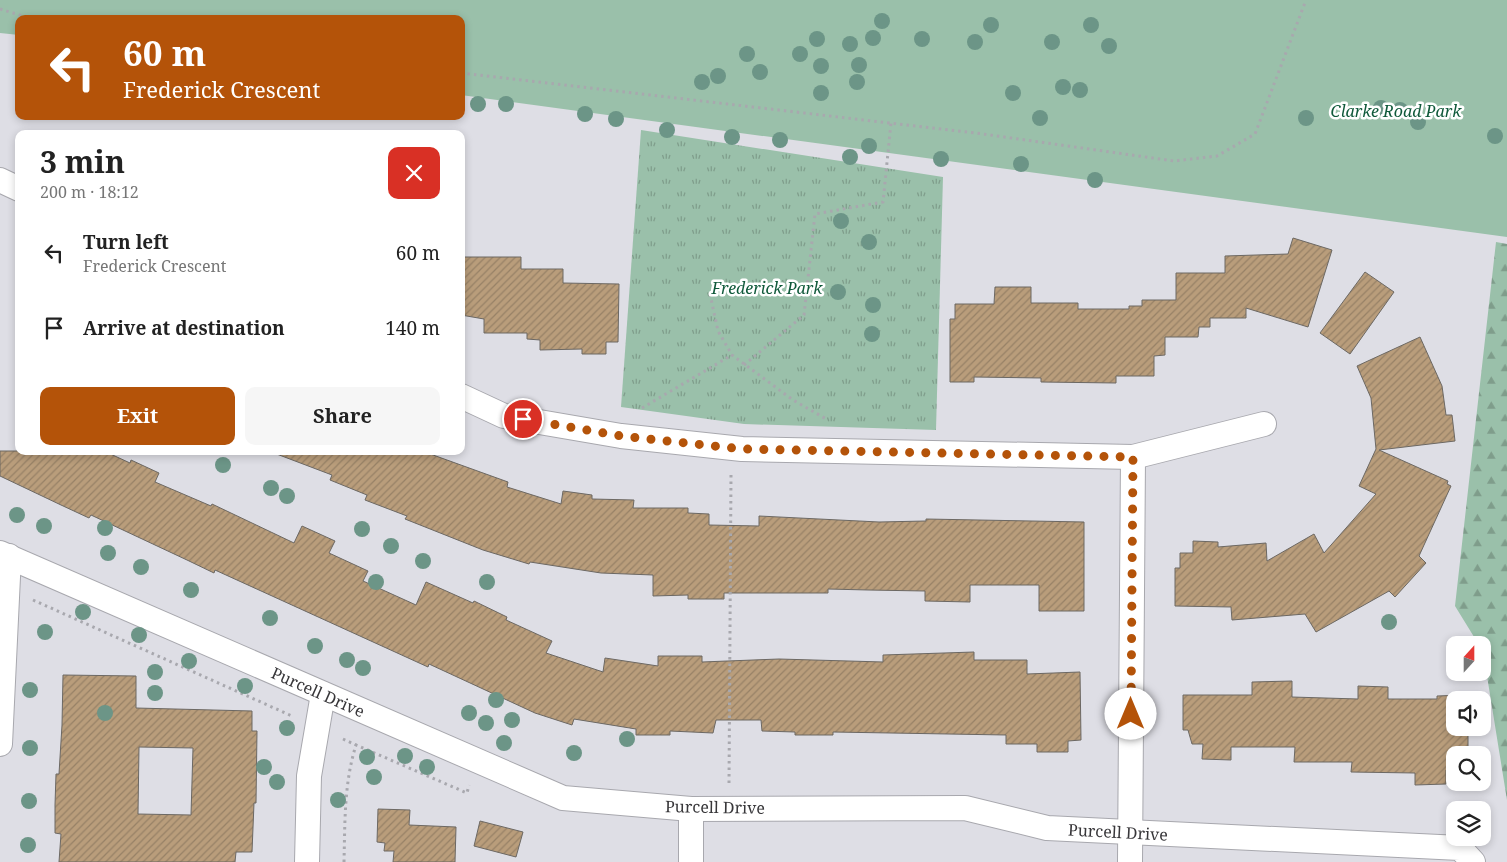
<!DOCTYPE html>
<meta charset="utf-8">
<style>
body{margin:0;font-family:"Noto Serif",serif;background:#f6f6f6;color:#222;height:100vh;display:flex;flex-direction:column;font-size:19px;white-space:nowrap}
*{box-sizing:border-box;margin:0}
p{font-size:16px;color:#767676}
.icon{flex:none;width:28px;height:28px;fill:none;stroke:currentColor;stroke-width:2;stroke-linecap:round;stroke-linejoin:round}
.map{position:relative;flex:1;overflow:hidden}
.drawer{position:absolute;left:15px;top:130px;width:450px;height:325px;display:flex;flex-direction:column;background:#fff;border-radius:10px;box-shadow:0 2px 8px #0003}
.drawer>*{flex:none}
.top-card{position:absolute;left:15px;top:15px;width:450px;height:105px;border-radius:10px;box-shadow:0 2px 8px #0003;background:#b45309;color:#fff;overflow:hidden}
.needle{width:32px;rotate:21deg}
.fabs{position:absolute;left:1446px;top:636px;display:grid;gap:10px}
.fabs a{display:grid;place-items:center;width:45px;height:45px;border-radius:10px;background:#fff;box-shadow:0 2px 8px #0003;font-size:25px}
.pin{position:absolute;display:grid;place-items:center;width:42px;height:42px;color:#fff;margin:-21px;border:2px solid #fff;border-radius:50%;box-shadow:0 1px 5px #0007}
.me{position:absolute;width:55px;margin:-28px;rotate:0deg;stroke-linejoin:round;filter:drop-shadow(0 0 4px #0008)}
.turn{display:flex;align-items:center;gap:18px;height:105px;padding:0 25px;font-size:22px}
.turn .icon{width:65px;height:65px;stroke-width:2.5}
.turn b{display:block;font-size:35px;line-height:42px}
.round{display:grid;place-items:center;flex:none;width:52px;height:52px;border-radius:10px;background:#f6f6f6}
.overview{display:flex;align-items:center;justify-content:space-between;height:85px;padding:0 25px}
h1{font-size:30px;font-weight:700;line-height:38px}
.button{display:flex;gap:10px;margin-top:auto;padding:10px 25px}
.button a{flex:1;height:58px;border-radius:10px;background:#b45309;color:#fff;font-size:20px;font-weight:700;line-height:58px;text-align:center}
.button a+a{background:#f6f6f6;color:#222}
ul{padding:0;list-style:none}
li{display:flex;align-items:center;gap:15px;height:75px;padding:0 25px}
li div{flex:1}
li b{display:block;font-size:19px}
li em{font-style:normal}
.map>svg:first-child{display:block}
.grass{fill:#9ac0aa}
.forest{fill:url(#forest-firs)}
.park{fill:url(#park-tufts)}
.building{fill:url(#building-hatch);stroke:#6c6863;fill-rule:evenodd}
.lines{fill:none;stroke-linecap:round;stroke-linejoin:round}
.minor-casing{stroke:#a8a8ae;stroke-width:26}
.path{stroke:#a8a8ae;stroke-width:3;stroke-dasharray:2.5 4;stroke-linecap:butt}
.minor{stroke:#fff;stroke-width:24}
.tree{fill:#6c9587}
.route{stroke:#b45309;stroke-width:9;stroke-dasharray:0 16.2}
.labels{text-anchor:middle;dominant-baseline:central;stroke-width:5;stroke-linejoin:round;paint-order:stroke}
.park-label{font-size:16px;font-style:italic;fill:#0f593a;stroke:#fff}
.street-label{font-size:16px;fill:#38373a;stroke:#fff}
</style>
<div class="map">
<svg width="1507" height="862" viewBox="0 0 1507 862">
<defs>
<pattern id="forest-firs" width="22" height="20" patternUnits="userSpaceOnUse" patternTransform="scale(1.25)"><rect width="22" height="20" fill="#9ac0aa"/><path d="M5 1l3.5 6h-7zM16 11l3.5 6h-7z" fill="#7f9d8b"/></pattern>
<pattern id="park-tufts" width="24" height="20" patternUnits="userSpaceOnUse" patternTransform="scale(1.25)"><rect width="24" height="20" fill="#9ac0aa"/><path d="M3 7l-1-3M5 7V3M7 7l1-3M15 17l-1-3M17 17v-4M19 17l1-3" fill="none" stroke="#7f9d8b"/></pattern>
<pattern id="building-hatch" width="6" height="6" patternUnits="userSpaceOnUse" patternTransform="scale(1.25)"><rect width="6" height="6" fill="#b99d7b"/><path d="M-1 1l2-2M0 6l6-6M5 7l2-2" fill="none" stroke="#978166"/></pattern>
</defs>
<rect width="100%" height="100%" fill="#dedee5"/>
<path class="grass" d="M0 0H1507V237L461 95V19H19V35L0 33Z"/>
<path class="forest" d="M1496 242 1507 244V800L1482 645H1479L1455 606Z"/>
<path class="park" d="M641 130 943 177 936 430 744 424 621 407Z"/>
<g class="building">
<path d="M1293 238 1332 250 1308 327 1246 308V318H1210V327H1199L1198 337H1165V355L1154 356V376H1116V383L1041 382V378L974 377V382H950V319H955V304H994L995 287H1031V303H1078V309H1129V306H1142V300H1176V273H1225V256L1288 254Z"/>
<path d="M461 257H521V269H563V283L619 284 618 342H606V354H582V349L540 350V340L527 339V333H484V319L461 315Z"/>
<path d="M1365 272 1394 292 1350 354 1320 333Z"/>
<path d="M1420 337 1442 386 1446 415H1452L1455 441 1379 450 1448 481 1447 484 1451 486 1419 556 1426 563 1395 597 1389 591 1316 632 1305 614 1232 620 1231 607 1175 606V568H1180V553H1193V541L1218 542V547L1266 543 1267 561 1314 534 1324 553 1376 494 1359 486 1376 449 1371 398 1357 366Z"/>
<path d="M0 451H104L130 463 131 460 159 473 155 482 211 506 212 504 294 543 302 526 335 541 329 553 368 571 363 581 416 605 426 582 473 603 474 601 507 617 506 620 552 641 546 653 603 672 605 658 658 666V656H702V662L779 659 883 662V655L974 652V660H1027V674L1080 672 1081 740 1068 741V752H1037V744H1006V735L833 732V735H795V732L762 731 761 720H716L713 733 670 731V735H636V729L574 719 572 725 535 713 429 664 428 667 215 570 214 573 187 560 91 515 89 518 61 505 0 476Z"/>
<path d="M274 451H422L508 482 507 487 561 504 563 491 592 495V499L634 500 633 508H688V513L709 514V525L759 526V516L879 522 926 521V519L1084 522V611H1039V585H970V602L925 601V591L868 590 828 589V593H724V599H688V595L653 596V575L601 573 530 562 529 564 483 550 405 519 407 516 365 500 367 495 330 480 332 475 274 453Z"/>
<path d="M63 675 136 676V708L252 711V731H257L256 803H254L252 852H236L235 862H59L61 834 55 833V805L56 774H59L62 725ZM139 747 193 748 191 815 138 814Z"/>
<path d="M1292 681V697L1358 699V686L1388 687V699H1437V696L1463 695V700H1455V728H1468V753L1455 755V770H1446V784L1415 785V773L1351 772 1352 762H1294L1295 747H1231V760L1202 759 1203 744H1192L1188 730H1183V695H1252V682Z"/>
<path d="M378 809 410 810 409 825 456 827 455 862H393L394 851H384L385 843 377 842Z"/>
<path d="M480 821 523 832 516 857 474 846Z"/>
</g>
<g class="lines">
<defs>
<g id="minor">
<path d="M0 180 19 189"/>
<path d="M461 396 504 416 621 436 742 449 1133 457 1264 424"/>
<path d="M0 553 563 798 691 809 965 808 1047 828 1460 848 1473 862"/>
<path d="M0 744 9 556"/>
<path d="M307 862 309 776 323 694"/>
<path d="M691 862V809"/>
<path d="M1130 862 1133 457"/>
</g>
</defs>
<use href="#minor" class="minor-casing"/>
<g class="path">
<path d="M0 9 33 19"/>
<path d="M461 73 976 133 1174 161 1217 156 1255 134 1306 0"/>
<path d="M710 294 718 331 732 355 793 400 828 420"/>
<path d="M744 365 804 315 815 214 883 202 891 123"/>
<path d="M642 408 732 355"/>
<path d="M33 600 292 716"/>
<path d="M343 739 356 745"/>
<path d="M729 783 731 474"/>
<path d="M344 862C345 822 344 783 356 745L467 793 469 785"/>
</g>
<use href="#minor" class="minor"/>
</g>
<g class="tree">
<circle cx="882" cy="21" r="8"/>
<circle cx="991" cy="25" r="8"/>
<circle cx="1091" cy="25" r="8"/>
<circle cx="873" cy="38" r="8"/>
<circle cx="817" cy="39" r="8"/>
<circle cx="922" cy="39" r="8"/>
<circle cx="975" cy="42" r="8"/>
<circle cx="1052" cy="42" r="8"/>
<circle cx="850" cy="44" r="8"/>
<circle cx="1109" cy="46" r="8"/>
<circle cx="747" cy="54" r="8"/>
<circle cx="800" cy="54" r="8"/>
<circle cx="859" cy="65" r="8"/>
<circle cx="821" cy="66" r="8"/>
<circle cx="760" cy="72" r="8"/>
<circle cx="718" cy="76" r="8"/>
<circle cx="702" cy="82" r="8"/>
<circle cx="857" cy="82" r="8"/>
<circle cx="1063" cy="87" r="8"/>
<circle cx="1080" cy="90" r="8"/>
<circle cx="821" cy="93" r="8"/>
<circle cx="1013" cy="93" r="8"/>
<circle cx="478" cy="104" r="8"/>
<circle cx="506" cy="104" r="8"/>
<circle cx="1381" cy="108" r="8"/>
<circle cx="1400" cy="110" r="8"/>
<circle cx="585" cy="114" r="8"/>
<circle cx="1040" cy="118" r="8"/>
<circle cx="1306" cy="118" r="8"/>
<circle cx="616" cy="119" r="8"/>
<circle cx="1418" cy="122" r="8"/>
<circle cx="667" cy="130" r="8"/>
<circle cx="1495" cy="136" r="8"/>
<circle cx="732" cy="137" r="8"/>
<circle cx="780" cy="140" r="8"/>
<circle cx="869" cy="146" r="8"/>
<circle cx="850" cy="157" r="8"/>
<circle cx="941" cy="159" r="8"/>
<circle cx="1021" cy="164" r="8"/>
<circle cx="1095" cy="180" r="8"/>
<circle cx="841" cy="221" r="8"/>
<circle cx="869" cy="242" r="8"/>
<circle cx="838" cy="292" r="8"/>
<circle cx="873" cy="305" r="8"/>
<circle cx="872" cy="334" r="8"/>
<circle cx="223" cy="465" r="8"/>
<circle cx="271" cy="488" r="8"/>
<circle cx="287" cy="496" r="8"/>
<circle cx="17" cy="515" r="8"/>
<circle cx="44" cy="526" r="8"/>
<circle cx="105" cy="528" r="8"/>
<circle cx="362" cy="529" r="8"/>
<circle cx="391" cy="546" r="8"/>
<circle cx="108" cy="553" r="8"/>
<circle cx="423" cy="561" r="8"/>
<circle cx="141" cy="567" r="8"/>
<circle cx="376" cy="582" r="8"/>
<circle cx="487" cy="582" r="8"/>
<circle cx="191" cy="590" r="8"/>
<circle cx="83" cy="612" r="8"/>
<circle cx="270" cy="618" r="8"/>
<circle cx="1389" cy="622" r="8"/>
<circle cx="45" cy="632" r="8"/>
<circle cx="139" cy="635" r="8"/>
<circle cx="315" cy="646" r="8"/>
<circle cx="347" cy="660" r="8"/>
<circle cx="189" cy="661" r="8"/>
<circle cx="363" cy="668" r="8"/>
<circle cx="155" cy="672" r="8"/>
<circle cx="245" cy="686" r="8"/>
<circle cx="30" cy="690" r="8"/>
<circle cx="155" cy="693" r="8"/>
<circle cx="496" cy="700" r="8"/>
<circle cx="105" cy="713" r="8"/>
<circle cx="469" cy="713" r="8"/>
<circle cx="512" cy="720" r="8"/>
<circle cx="486" cy="723" r="8"/>
<circle cx="287" cy="728" r="8"/>
<circle cx="627" cy="739" r="8"/>
<circle cx="504" cy="743" r="8"/>
<circle cx="30" cy="748" r="8"/>
<circle cx="574" cy="753" r="8"/>
<circle cx="405" cy="756" r="8"/>
<circle cx="367" cy="757" r="8"/>
<circle cx="264" cy="767" r="8"/>
<circle cx="427" cy="767" r="8"/>
<circle cx="374" cy="777" r="8"/>
<circle cx="277" cy="782" r="8"/>
<circle cx="338" cy="800" r="8"/>
<circle cx="29" cy="801" r="8"/>
<circle cx="28" cy="845" r="8"/>
</g>
<g class="lines">
<path class="route" d="M523 419 621 436 742 449 1133 457 1131 714"/>
</g>
<g class="labels">
<g class="park-label">
<text x="1396" y="111">Clarke Road Park</text>
<text x="767" y="288">Frederick Park</text>
</g>
<g class="street-label">
<text transform="translate(318 692) rotate(24)">Purcell Drive</text>
<text transform="translate(715 807) rotate(1)">Purcell Drive</text>
<text transform="translate(1118 832) rotate(3)">Purcell Drive</text>
</g>
</g>
</svg>
<div class="fabs">
<a><svg class="needle" viewBox="-14 -14 28 28"><path d="M0-13l5 13h-10z" fill="#e53935"/><path d="M0 13l5-13h-10z" fill="#767676"/></svg></a>
<a><svg class="icon" aria-label="sound" viewBox="0 0 24 24"><path d="M4 9h4l5-4v14l-5-4H4zM17 9q2 3 0 6"/></svg></a>
<a><svg class="icon" aria-label="search" viewBox="0 0 24 24"><circle cx="10" cy="10" r="6"/><path d="M15 15l6 6"/></svg></a>
<a><svg class="icon" aria-label="layers" viewBox="0 0 24 24"><path d="M12 4l9 5-9 5-9-5zM3 14l9 5 9-5"/></svg></a>
</div>
<div class="pin" style="left:523px;top:419px;background:#d93025"><svg class="icon" aria-label="arrive" viewBox="0 0 24 24"><path d="M6 21V4h12l-3 4 3 4H6"/></svg></div>
<svg class="me" style="left:1131px;top:714px" viewBox="-20 -20 40 40"><circle r="19" fill="#fff"/><path d="M0-13L10 11 0 6-10 11z" fill="#b45309"/></svg>
<div class="top-card">
<div class="turn"><svg class="icon" aria-label="left" viewBox="0 0 24 24"><path d="M17 20v-9H6M10 6l-5 5 5 5"/></svg><div><b>60 m</b>Frederick Crescent</div></div>
</div>
<section class="drawer">
<div class="overview"><div><h1>3 min</h1><p>200 m · 18:12</p></div><a class="round" style="background:#d93025;color:#fff"><svg class="icon" aria-label="close" viewBox="0 0 24 24"><path d="M6 6l12 12M18 6L6 18"/></svg></a></div>
<ul>
<li><svg class="icon" aria-label="left" viewBox="0 0 24 24"><path d="M17 20v-9H6M10 6l-5 5 5 5"/></svg><div><b>Turn left</b><p>Frederick Crescent</p></div><em>60 m</em></li>
<li><svg class="icon" aria-label="arrive" viewBox="0 0 24 24"><path d="M6 21V4h12l-3 4 3 4H6"/></svg><div><b>Arrive at destination</b></div><em>140 m</em></li>
</ul>
<div class="button"><a>Exit</a><a>Share</a></div>
</section>
</div>
